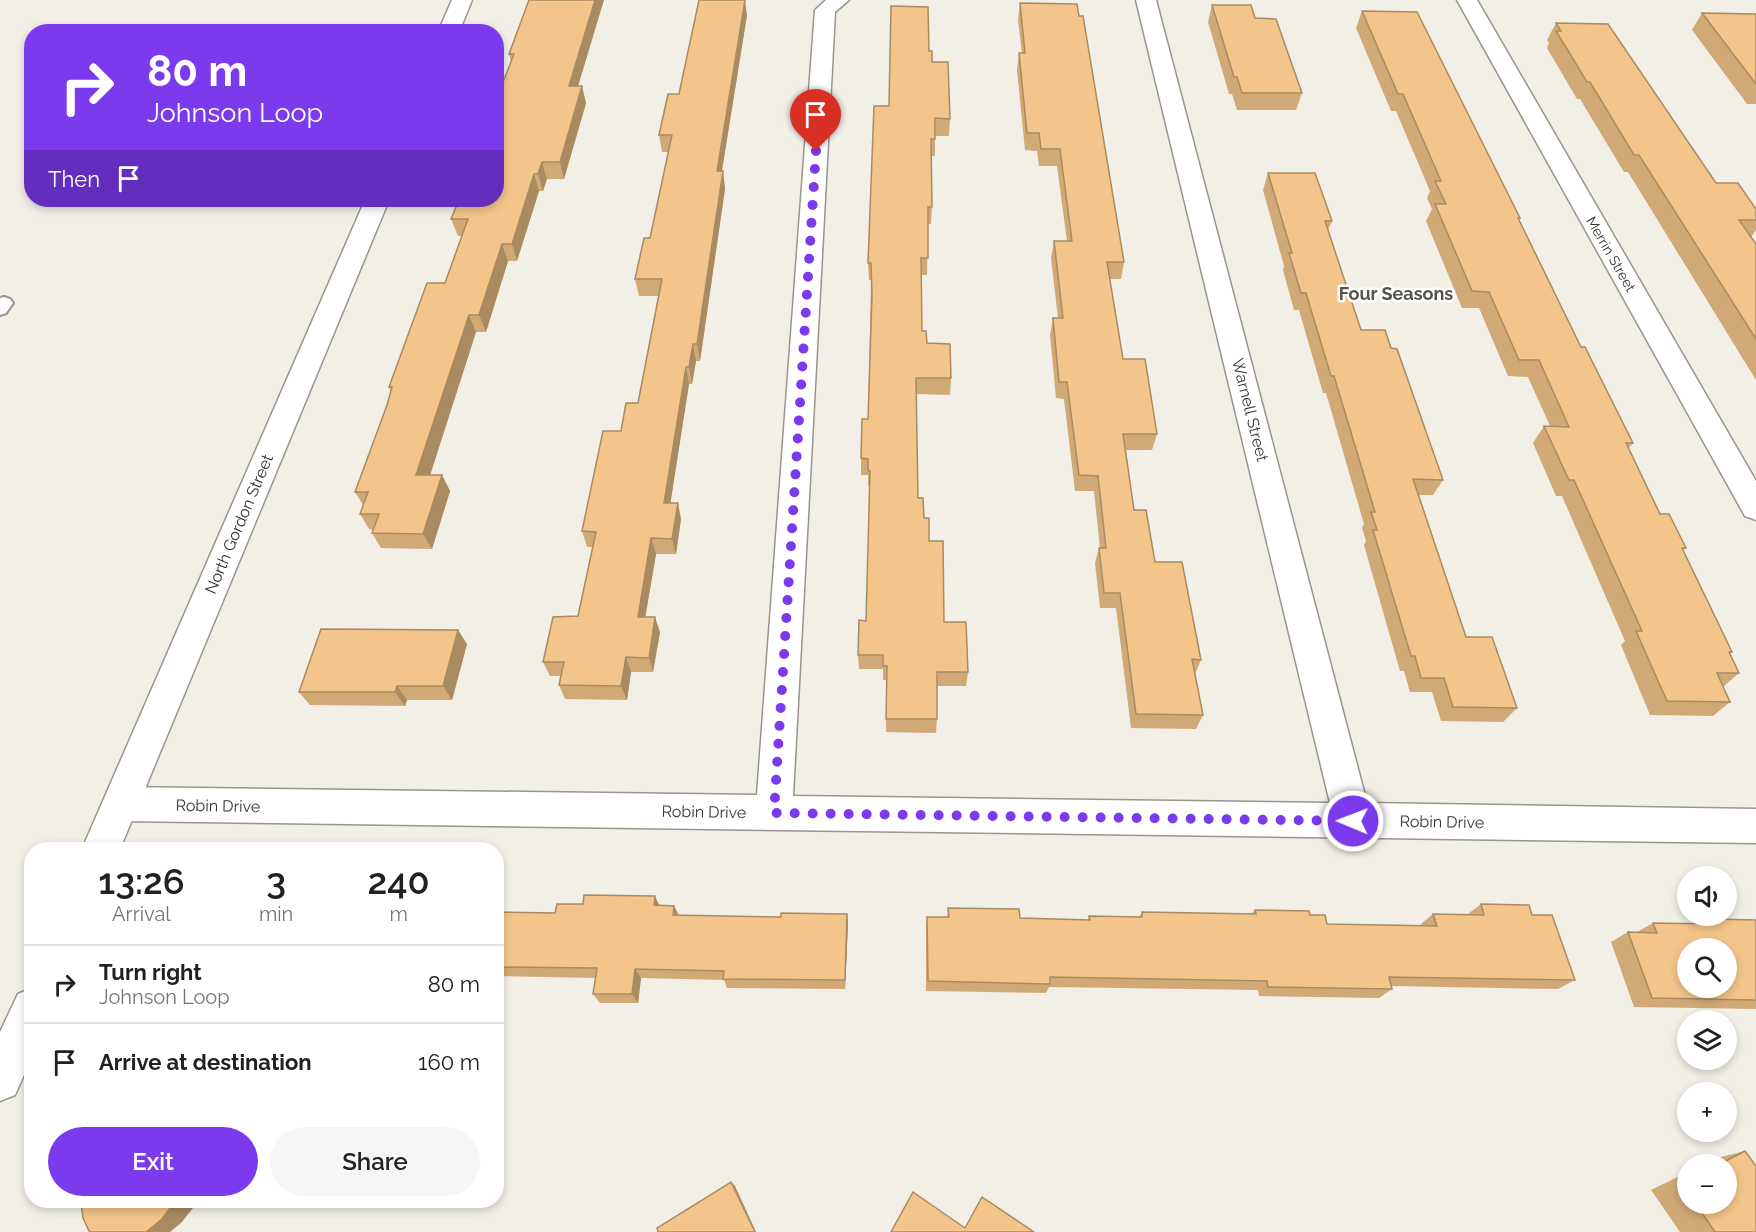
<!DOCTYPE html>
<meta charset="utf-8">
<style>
body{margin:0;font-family:Raleway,sans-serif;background:#f6f6f6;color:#202124;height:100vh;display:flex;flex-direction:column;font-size:22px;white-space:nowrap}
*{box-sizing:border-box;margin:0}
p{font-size:20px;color:#757577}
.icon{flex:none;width:33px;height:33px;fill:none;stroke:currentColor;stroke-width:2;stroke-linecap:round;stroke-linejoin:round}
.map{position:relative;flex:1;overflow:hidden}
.sheet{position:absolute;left:24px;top:842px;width:480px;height:366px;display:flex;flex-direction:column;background:#fff;border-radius:24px;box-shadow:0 3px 9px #0003}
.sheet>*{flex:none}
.top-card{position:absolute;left:24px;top:24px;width:480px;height:183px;border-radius:24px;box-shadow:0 3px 9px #0003;background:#7c3aed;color:#fff;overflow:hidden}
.buttons{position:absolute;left:1677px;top:866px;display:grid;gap:12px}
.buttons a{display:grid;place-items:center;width:60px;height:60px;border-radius:50%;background:#fff;box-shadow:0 3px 9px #0003;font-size:30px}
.pin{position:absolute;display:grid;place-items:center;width:51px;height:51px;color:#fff;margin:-62px -26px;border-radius:50% 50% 50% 0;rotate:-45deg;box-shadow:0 0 6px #0007}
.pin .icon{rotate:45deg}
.me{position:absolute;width:66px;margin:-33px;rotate:271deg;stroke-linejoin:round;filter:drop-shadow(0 0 4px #0008)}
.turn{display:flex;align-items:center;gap:21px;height:126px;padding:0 24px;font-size:27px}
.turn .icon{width:78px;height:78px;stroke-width:2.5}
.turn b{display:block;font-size:42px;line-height:51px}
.then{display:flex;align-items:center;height:57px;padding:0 24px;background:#0003;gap:12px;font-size:22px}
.eta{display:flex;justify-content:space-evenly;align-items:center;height:102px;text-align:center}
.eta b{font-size:36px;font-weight:600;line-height:42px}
.cta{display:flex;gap:12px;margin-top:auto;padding:12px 24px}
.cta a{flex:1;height:69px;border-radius:36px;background:#7c3aed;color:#fff;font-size:24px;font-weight:600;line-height:69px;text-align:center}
.cta a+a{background:#f6f6f6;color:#202124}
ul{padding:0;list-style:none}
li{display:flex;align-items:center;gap:18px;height:78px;padding:0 24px;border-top:2px solid #e0e0e0}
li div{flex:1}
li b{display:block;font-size:22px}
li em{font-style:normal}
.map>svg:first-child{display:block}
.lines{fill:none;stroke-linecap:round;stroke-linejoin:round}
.service-casing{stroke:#98958e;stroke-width:4}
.minor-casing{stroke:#98958e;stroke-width:3}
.tertiary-casing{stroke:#98958e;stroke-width:3}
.service{fill:#fff;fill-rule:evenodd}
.minor{fill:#fff;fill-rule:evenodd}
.tertiary{fill:#fff;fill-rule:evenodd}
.wall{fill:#d1a977}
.shaded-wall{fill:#aa8a61}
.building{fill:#f3c58a;stroke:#aa8a61;stroke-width:1.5;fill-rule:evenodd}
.route{stroke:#7c3aed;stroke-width:10;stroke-dasharray:0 18}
.labels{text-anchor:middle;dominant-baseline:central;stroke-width:5;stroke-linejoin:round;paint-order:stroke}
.far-street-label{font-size:14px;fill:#363532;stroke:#fff}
.street-label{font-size:16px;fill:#363532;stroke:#fff}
.neighbourhood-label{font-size:18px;font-weight:bold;fill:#56534d;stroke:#fff}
</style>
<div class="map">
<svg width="1756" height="1232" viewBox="0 0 1756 1232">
<rect width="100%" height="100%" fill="#f2efe7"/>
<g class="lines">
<defs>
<path id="service" d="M4 297 10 299 13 303 6 313 0 315V298Z"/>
<g id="minor">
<path d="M826 0H849L835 12 793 796 1330 803 1136 0H1156L1367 803 1756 809V843L121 821 108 816 103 804 108 792 121 787 757 795 815 10Z"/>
<path d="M1457 0H1477L1756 481V520L1745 516Z"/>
</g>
<g id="tertiary">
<path d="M452 0H472L459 32H438Z"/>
<path d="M365 200H389L120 849H82Z"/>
<path d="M32 988V1057L15 1095 0 1101V1032L18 994Z"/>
</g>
</defs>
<use href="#service" class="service-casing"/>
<use href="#minor" class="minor-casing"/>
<use href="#tertiary" class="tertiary-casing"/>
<use href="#service" class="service"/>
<use href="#minor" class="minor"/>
<use href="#tertiary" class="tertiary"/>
</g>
<g class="wall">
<path d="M529 0 578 86 586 103 564 179H547L543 191H539L517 261H508L486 332H476L430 475H442L450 491 432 549 381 548 372 533 373 530 369 529 360 514 363 505 355 492 387 405 391 392 389 387 445 283 462 236H458L451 219 511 61 509 54Z"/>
<path d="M1020 3 1124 262 1121 279H1110L1123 359 1157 434 1152 450H1126L1134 510 1155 562 1201 660 1195 674 1203 715 1196 729 1131 728 1116 608H1100L1095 563 1099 548H1100L1094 491H1075L1064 399 1056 398 1050 335 1053 318H1058L1051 258 1054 241H1067L1057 166H1039L1037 151 1025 150 1017 70 1019 53H1022L1018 20Z"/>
<path d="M1212 5 1255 18 1302 93 1296 110H1237L1232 94H1229L1208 22Z"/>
<path d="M1362 11 1520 218 1519 220 1581 347 1633 443 1629 448 1660 514 1686 548 1683 551 1732 652 1730 654 1739 673 1723 687 1730 702 1713 716 1650 715 1621 645 1625 641 1562 496H1556L1533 443 1544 426H1550L1528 377 1508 376 1479 308H1462L1426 221 1432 209 1427 198 1430 191 1396 111H1391L1356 28Z"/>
<path d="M1702 13 1756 14V104H1747L1692 30Z"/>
<path d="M747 15 722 171H723L725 189 700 361H696L692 384H689L670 503 681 519 676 554H656L645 617 660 632 653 672H631L627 700 565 699 559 685 561 676H550L543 662 578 616 592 547H587L582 531 621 431 638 403 658 296H639L635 279 650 238 668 152H662L659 135 679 94Z"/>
<path d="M1556 23 1716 183 1756 209V230L1751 237 1756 244V380L1628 172H1624L1580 99H1577L1547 48 1549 43 1547 40Z"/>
<path d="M929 51 950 119 949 136H935V156H931L932 207 931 224H928L927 275H921L922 331 927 343 951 378 950 395 916 394 918 498 929 541 944 622 968 672 966 686H937V719L936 733 886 732 887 680H883V669H859L858 655 866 621 870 486H868V475H861V458L868 419 871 280H869L868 263 889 106Z"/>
<path d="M1268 173 1332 221 1328 230 1361 330 1391 348 1443 480 1433 495H1419L1466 637 1517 708 1503 722 1441 721 1432 692H1410L1404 671H1400L1364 545 1366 541 1362 528 1364 524 1326 393H1323L1299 310H1294L1283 270 1284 266 1263 190Z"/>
<path d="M467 644 452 700H407L405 706 310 705 299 692Z"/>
<path d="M1481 904 1532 915 1575 980 1558 989 1391 986 1392 989 1379 998 1259 996 1258 990 1049 987 1046 993 926 991V927L927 917H947L948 908 1020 918 1088 920 1089 916 1139 917 1142 912 1251 914 1255 910 1310 915 1327 924 1421 926V924L1433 914H1468Z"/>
<path d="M660 905 674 906 679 915 781 917 847 914 848 924 845 989 727 988 724 980 641 978 638 1003H600L593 994 595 978 496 976V912L555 913Z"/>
<path d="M1714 919 1756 920V1009L1634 1007 1611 942 1628 932H1637L1653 923 1705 924Z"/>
<path d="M1745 1151 1756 1232H1680L1651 1190 1688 1172V1203H1726V1164H1703L1713 1159Z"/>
</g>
<g class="shaded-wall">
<path d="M595 0H604L573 103 569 86Z"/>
<path d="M745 0 747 15 719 188 717 171Z"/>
<path d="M582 86 586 103 564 179 560 162Z"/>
<path d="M542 162 547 179 543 191 538 174Z"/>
<path d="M723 171 725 189 700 361 697 344Z"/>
<path d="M534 174 539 191 517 261 512 244Z"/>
<path d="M502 244 508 261 486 332 479 315Z"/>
<path d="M469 315 476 332 425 491 416 475Z"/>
<path d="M693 344 696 361 692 384 689 367Z"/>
<path d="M686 367 689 384 668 519 664 503Z"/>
<path d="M442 475 450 491 432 549 423 534Z"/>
<path d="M678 503 681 519 676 554 672 539Z"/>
<path d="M651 538 656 554 643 631 638 617Z"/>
<path d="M655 617 660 632 653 672 649 658Z"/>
<path d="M458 630 467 644 452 700 443 686Z"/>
<path d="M626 657 631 672 627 700 621 686Z"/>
<path d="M397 686 407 700 405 706 395 692Z"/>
<path d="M655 896 660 907 654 905Z"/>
<path d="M674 906 679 916 673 915Z"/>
<path d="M847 914 848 924 845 989V980Z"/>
<path d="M635 969 641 978 638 1003 632 994Z"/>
<path d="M731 1182 735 1186 756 1232H755Z"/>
<path d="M176 1200H196L193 1208 181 1223 170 1232H146Z"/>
</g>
<g class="building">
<path d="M529 0H595L569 86H582L560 162H542L538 174H534L512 244H502L479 315H469L416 475H442L423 534 372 533 379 514H360L368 492H355L387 405 392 387H389L427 283H445L468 219H451L459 200H496V100L514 54H509Z"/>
<path d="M699 0H745L717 171H723L697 344H693L689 367H686L664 503H678L672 539 651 538 638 617H655L649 658 626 657 621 686 559 685 564 662H543L553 617 578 616 596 532 582 531 603 431H621L626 403H638L662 279H635L644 238H650L672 135H659L668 94H679Z"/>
<path d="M1020 3 1077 4 1079 16H1083L1124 262H1107L1123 359H1145L1157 434H1123L1134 510H1146L1155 562H1182L1201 660 1192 659 1203 715 1136 714 1120 593H1104L1099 548H1106L1098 476 1079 475 1067 382H1059L1053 318H1063L1054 241H1072L1060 149H1041L1039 133H1027L1019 53H1025Z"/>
<path d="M1212 5H1251L1255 18 1276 19 1302 93H1242L1237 77H1234Z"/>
<path d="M891 6 928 7 929 51H932V62H948L950 119 935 118V139H931L932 207H928V258H921L922 331H926L927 343 950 344 951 378H916L918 498H923L924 518H929V541H943L944 622H966L968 672H937V719H886L887 666H883V655H858L859 620 866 621 870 471 868 470V459L861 458 862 419H868L872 295 871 263H868L874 106H889Z"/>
<path d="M1362 11 1417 12 1520 218H1518L1581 347H1585L1633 443H1626L1660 514H1669L1686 548H1682L1732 652H1729L1739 673H1717L1730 702 1667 701 1636 631H1642L1574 480H1569L1544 426 1569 427 1539 360H1519L1489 292 1472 291 1435 204H1446L1435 181H1441L1403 94H1398Z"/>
<path d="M1702 13 1756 14V84Z"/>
<path d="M1556 23 1608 24 1716 183H1738L1756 209V220H1739L1756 244V339L1639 155H1634L1590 82H1587L1556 31H1561Z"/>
<path d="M1268 173H1315L1332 221H1325L1361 330H1385L1391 348 1397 349 1443 480 1413 479 1466 637H1492L1517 708 1453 707 1444 678H1421L1415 656H1411L1373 530H1377L1371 512H1375L1334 376H1331L1306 293H1301L1289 253H1292Z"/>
<path d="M321 629 458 630 443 686H397L395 692H299Z"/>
<path d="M584 895 655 896 654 905 674 906 673 915 781 917V913L847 914 845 980 723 979 724 971 635 969 632 994H593L597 968 496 967V912L555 913 557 904H583Z"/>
<path d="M1481 904 1529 905 1532 915H1552L1575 980 1389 977 1392 989 1268 987 1267 981 1050 977V984L928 981 927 917H949L948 908 1019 909 1020 918 1090 920 1089 916 1142 917V912L1256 914 1255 910 1309 911 1310 915H1325L1327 924 1437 926 1433 914 1484 915Z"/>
<path d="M1714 919 1756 920V1000L1652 998 1628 932 1657 933 1653 923 1716 924ZM1688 948H1726V987H1688Z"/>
<path d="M1745 1151 1756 1166V1232H1715L1695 1203H1726V1164H1720Z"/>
<path d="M1688 1181V1192L1682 1184Z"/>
<path d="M731 1182 755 1232H658L657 1228Z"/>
<path d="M913 1192 965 1228 982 1197 1034 1232H891Z"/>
<path d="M82 1200H176L162 1219 146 1232H91L89 1231 83 1218 81 1203Z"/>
</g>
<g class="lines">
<path class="route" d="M816 151 774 813 1353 821"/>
</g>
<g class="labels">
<g class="far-street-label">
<text transform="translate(1611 254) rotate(60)">Merrin Street</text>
</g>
<g class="street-label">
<text transform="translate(1250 410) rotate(76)">Warnell Street</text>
<text transform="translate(239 524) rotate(-67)">North Gordon Street</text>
<text transform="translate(218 806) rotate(1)">Robin Drive</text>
<text transform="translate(704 812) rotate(1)">Robin Drive</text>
<text transform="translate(1442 822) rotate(1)">Robin Drive</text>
</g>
<g class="neighbourhood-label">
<text x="1396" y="293">Four Seasons</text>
</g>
</g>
</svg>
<div class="buttons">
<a><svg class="icon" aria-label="sound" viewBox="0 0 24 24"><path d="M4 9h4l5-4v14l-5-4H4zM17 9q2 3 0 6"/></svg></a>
<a><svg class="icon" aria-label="search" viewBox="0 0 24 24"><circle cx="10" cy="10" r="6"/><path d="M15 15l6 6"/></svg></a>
<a><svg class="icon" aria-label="layers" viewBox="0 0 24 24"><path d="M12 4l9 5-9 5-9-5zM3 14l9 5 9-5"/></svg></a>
<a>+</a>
<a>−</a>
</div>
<div class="pin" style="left:816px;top:151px;background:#d93025"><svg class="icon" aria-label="arrive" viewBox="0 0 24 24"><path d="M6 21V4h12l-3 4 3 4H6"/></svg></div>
<svg class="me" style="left:1353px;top:821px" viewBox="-20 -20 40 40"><circle r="17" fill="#7c3aed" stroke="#fff" stroke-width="3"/><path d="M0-11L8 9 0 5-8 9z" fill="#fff"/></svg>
<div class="top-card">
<div class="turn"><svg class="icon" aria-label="right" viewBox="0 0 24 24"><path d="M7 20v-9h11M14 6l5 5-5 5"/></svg><div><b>80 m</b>Johnson Loop</div></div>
<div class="then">Then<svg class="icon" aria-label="arrive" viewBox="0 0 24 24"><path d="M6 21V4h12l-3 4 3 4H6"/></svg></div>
</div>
<section class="sheet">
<div class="eta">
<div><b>13:26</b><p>Arrival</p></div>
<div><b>3</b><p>min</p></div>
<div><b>240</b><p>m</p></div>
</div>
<ul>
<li><svg class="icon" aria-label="right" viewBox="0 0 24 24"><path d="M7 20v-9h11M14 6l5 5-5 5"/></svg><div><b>Turn right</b><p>Johnson Loop</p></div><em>80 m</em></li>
<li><svg class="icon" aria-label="arrive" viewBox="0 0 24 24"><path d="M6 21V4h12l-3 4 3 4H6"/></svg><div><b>Arrive at destination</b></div><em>160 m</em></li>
</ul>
<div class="cta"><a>Exit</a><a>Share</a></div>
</section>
</div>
